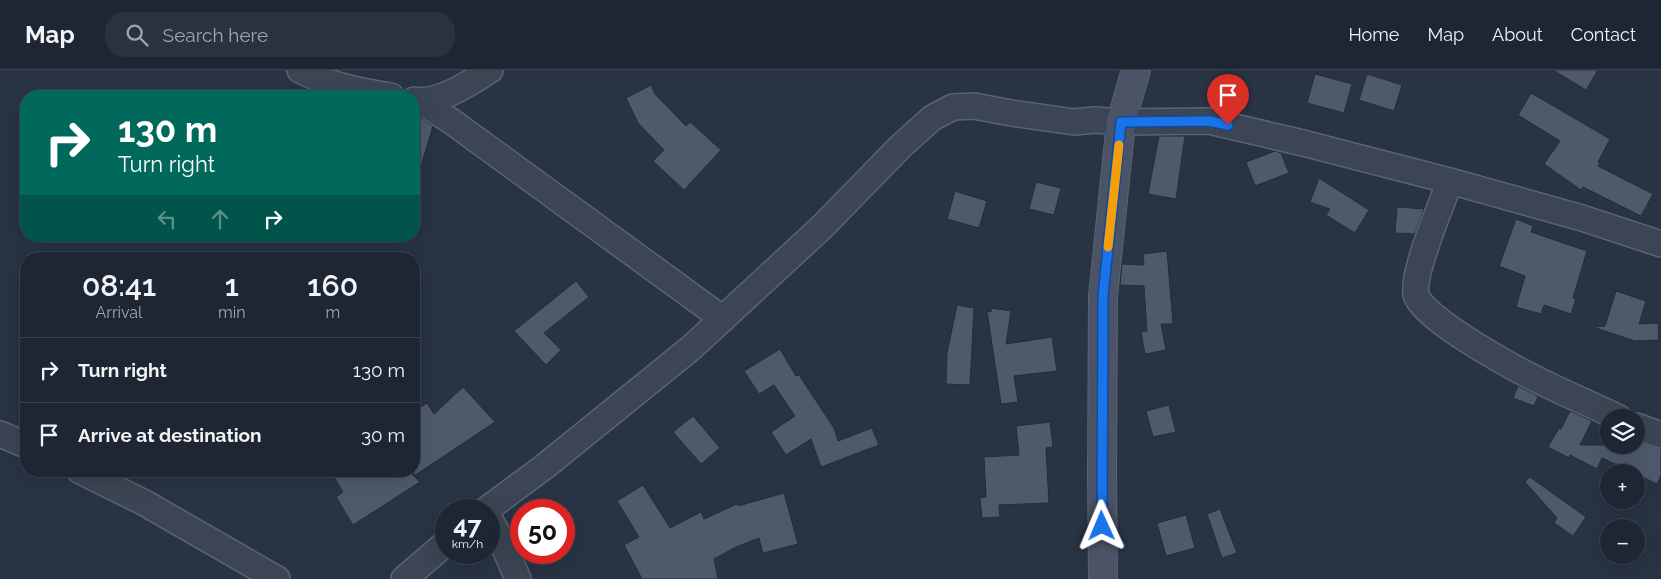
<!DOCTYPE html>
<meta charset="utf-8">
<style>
body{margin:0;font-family:Raleway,sans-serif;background:#2b323f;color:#f1f3f6;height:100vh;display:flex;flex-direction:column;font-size:19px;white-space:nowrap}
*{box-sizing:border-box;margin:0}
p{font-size:16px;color:#a1a5ac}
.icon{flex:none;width:28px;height:28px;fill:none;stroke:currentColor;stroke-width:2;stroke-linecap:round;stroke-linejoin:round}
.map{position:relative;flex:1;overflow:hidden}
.panel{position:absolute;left:20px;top:182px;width:400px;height:225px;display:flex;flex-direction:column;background:#1e2633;border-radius:20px;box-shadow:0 5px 20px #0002,0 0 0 1px #3c434e}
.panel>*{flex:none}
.banner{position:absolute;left:20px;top:20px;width:400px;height:152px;border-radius:20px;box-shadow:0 5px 20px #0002,0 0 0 1px #3c434e;background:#00695c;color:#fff;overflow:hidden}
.fabs{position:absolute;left:1600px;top:339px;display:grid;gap:10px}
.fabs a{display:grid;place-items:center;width:45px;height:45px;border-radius:50%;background:#1e2633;box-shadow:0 5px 20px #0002,0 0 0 1px #3c434e;font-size:25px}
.speed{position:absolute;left:435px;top:429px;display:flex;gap:10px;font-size:25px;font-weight:700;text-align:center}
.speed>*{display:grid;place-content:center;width:65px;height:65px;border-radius:50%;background:#1e2633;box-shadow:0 5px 20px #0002,0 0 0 1px #3c434e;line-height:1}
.speed small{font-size:12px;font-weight:400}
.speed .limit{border:8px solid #d22;background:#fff;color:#111}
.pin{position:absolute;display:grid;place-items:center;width:42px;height:42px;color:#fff;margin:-51px -21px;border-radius:50% 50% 50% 0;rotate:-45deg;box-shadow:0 0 5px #0007}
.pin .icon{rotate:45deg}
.me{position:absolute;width:55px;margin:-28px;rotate:359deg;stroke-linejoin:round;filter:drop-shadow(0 0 4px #0008)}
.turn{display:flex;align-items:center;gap:18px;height:105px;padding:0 15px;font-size:22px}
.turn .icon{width:65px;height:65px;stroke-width:2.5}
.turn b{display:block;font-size:35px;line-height:42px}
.lanes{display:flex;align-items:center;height:48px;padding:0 15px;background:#0003;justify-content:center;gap:25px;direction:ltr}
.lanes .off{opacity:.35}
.eta{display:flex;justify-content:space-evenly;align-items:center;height:85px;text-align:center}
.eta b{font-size:30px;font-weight:600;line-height:35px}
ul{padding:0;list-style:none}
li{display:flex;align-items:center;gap:15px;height:65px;padding:0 15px;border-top:1px solid #3c434e}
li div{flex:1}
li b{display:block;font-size:19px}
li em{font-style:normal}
header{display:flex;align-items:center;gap:30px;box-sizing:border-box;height:70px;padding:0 25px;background:#1e2633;border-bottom:1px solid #3c434e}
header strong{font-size:24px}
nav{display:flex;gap:28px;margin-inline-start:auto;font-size:18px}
.search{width:350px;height:45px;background:#2b323f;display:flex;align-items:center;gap:12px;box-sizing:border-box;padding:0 18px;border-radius:20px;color:#a1a5ac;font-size:19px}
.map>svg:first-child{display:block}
.building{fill:#4e5a6c;stroke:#232c3b}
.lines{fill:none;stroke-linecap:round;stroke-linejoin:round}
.street-casing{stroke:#5b6371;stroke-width:28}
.secondary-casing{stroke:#5b6371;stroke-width:30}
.street{stroke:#3c4553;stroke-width:25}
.secondary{stroke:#4a5466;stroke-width:28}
.route-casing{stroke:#114b97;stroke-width:12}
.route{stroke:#1a73e8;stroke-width:9}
.slow{stroke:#f59e0b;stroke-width:9}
</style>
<header>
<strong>Map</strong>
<div class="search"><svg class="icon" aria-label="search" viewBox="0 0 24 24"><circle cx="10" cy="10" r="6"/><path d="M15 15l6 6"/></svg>Search here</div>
<nav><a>Home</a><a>Map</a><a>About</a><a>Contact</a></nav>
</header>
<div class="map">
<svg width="1661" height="509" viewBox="0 0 1661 509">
<rect width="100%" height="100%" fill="#283344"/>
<g class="building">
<path d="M1553 0H1598L1586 20Z"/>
<path d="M1315 4 1352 14 1344 43 1307 33Z"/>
<path d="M1367 4 1402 15 1394 41 1359 30Z"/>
<path d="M651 15 655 24 686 56 690 52 721 80 684 120 653 91 664 80 638 53 626 28Z"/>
<path d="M1531 23 1610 69 1598 92 1600 93 1598 96 1653 124 1641 146 1583 117 1581 120 1544 94 1560 71 1518 45Z"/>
<path d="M414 44 433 56 418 106H414Z"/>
<path d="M1159 66H1185L1176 129 1148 124Z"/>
<path d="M1275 81 1281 83 1289 103 1255 116 1246 92Z"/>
<path d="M1319 108 1369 140 1355 163 1326 145 1330 139 1310 132Z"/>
<path d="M1036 112 1061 118 1054 145 1029 139Z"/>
<path d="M955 121 987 131 979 158 947 149Z"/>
<path d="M1397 137 1424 139 1415 164 1395 163Z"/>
<path d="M1516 149 1533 156 1531 162 1587 181 1573 228 1576 229 1571 244 1544 235 1541 244 1516 237 1525 206 1499 196Z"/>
<path d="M1167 181 1173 254H1161L1166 280 1145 284 1141 262 1147 261 1144 216 1120 215 1122 194 1144 195 1143 184Z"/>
<path d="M576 211 589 227 544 263 561 280 546 295 514 261Z"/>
<path d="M1616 221 1646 231 1639 254 1658 253 1659 270 1635 271 1596 258V257L1605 256Z"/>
<path d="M957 235 974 238 970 315 946 314 947 283Z"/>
<path d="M991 238 1011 241 1006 274 1052 267 1057 301 1014 306 1018 332 1001 334 987 241 991 242Z"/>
<path d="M780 279 796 306 799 305 834 358 838 371 872 358 879 375 821 397 811 369 786 385 771 362 795 346 774 315 759 324 744 301Z"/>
<path d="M1518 316 1538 326 1534 336 1513 328Z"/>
<path d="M463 317 495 352 414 406V341L427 333 434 344Z"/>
<path d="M1169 335 1176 362 1153 367 1146 341Z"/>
<path d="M1570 341 1592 351 1580 375H1636V371L1661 379V405L1657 414 1636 404V402H1633L1602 388 1597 399 1570 385 1569 388 1548 377 1559 358 1561 359Z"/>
<path d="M693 346 720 378 701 394 673 362Z"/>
<path d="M1050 352 1053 377 1046 378 1049 433 999 435 1000 447 982 448 980 428 986 427 984 387 1019 385 1016 356Z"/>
<path d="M330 401H409L420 412 353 455 336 427 343 422Z"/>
<path d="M1530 407 1586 447 1573 466 1554 453 1557 448 1525 412Z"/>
<path d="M643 415 670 458 701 442 704 449 737 434 738 436 784 423 798 474 763 483 759 468 736 477 714 489 718 509H642L624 475 639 467 617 431Z"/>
<path d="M1220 439 1237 483 1222 488 1207 444Z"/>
<path d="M1186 445 1195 478 1166 486 1157 453Z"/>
</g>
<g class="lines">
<defs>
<g id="street">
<path d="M300 0C330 15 358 21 391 26"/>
<path d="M414 30C439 34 470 13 490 0"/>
<path d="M420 31 451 51 723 249"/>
<path d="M1450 111C1442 134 1412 202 1416 224 1420 248 1522 303 1546 314 1570 326 1595 336 1619 348"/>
<path d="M1636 356 1661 365"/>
<path d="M0 364 26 375"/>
<path d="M80 401 143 432 277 509"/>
<path d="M486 440 544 397 691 278 822 157 900 77 932 48 953 37 974 36 1011 43 1074 52 1095 50 1121 52 1209 51 1303 73 1450 111 1582 148 1661 174"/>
<path d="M489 448 502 472 518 509"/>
<path d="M404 509 446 473"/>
</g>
<path id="secondary" d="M1103 509 1102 404 1103 226 1121 52 1136 0"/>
</defs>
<use href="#street" class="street-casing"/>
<use href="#secondary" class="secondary-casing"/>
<use href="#street" class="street"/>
<use href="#secondary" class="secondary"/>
</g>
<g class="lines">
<defs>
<path id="route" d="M1102 456 1103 226 1121 52 1209 51 1228 55"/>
</defs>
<use href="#route" class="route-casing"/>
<use href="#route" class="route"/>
<path class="slow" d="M1108 177 1119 75"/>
</g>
</svg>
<div class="fabs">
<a><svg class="icon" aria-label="layers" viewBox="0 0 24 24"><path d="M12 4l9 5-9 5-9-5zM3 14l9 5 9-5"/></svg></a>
<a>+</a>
<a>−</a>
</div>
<div class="speed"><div>47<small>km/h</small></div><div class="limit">50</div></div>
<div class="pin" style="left:1228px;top:55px;background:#d93025"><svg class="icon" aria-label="arrive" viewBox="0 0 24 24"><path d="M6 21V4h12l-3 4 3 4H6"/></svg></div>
<svg class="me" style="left:1102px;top:456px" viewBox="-20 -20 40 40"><path d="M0-17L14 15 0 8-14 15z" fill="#1a73e8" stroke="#fff" stroke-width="4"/></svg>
<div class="banner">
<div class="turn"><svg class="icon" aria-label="right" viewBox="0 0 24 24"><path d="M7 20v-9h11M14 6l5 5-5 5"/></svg><div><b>130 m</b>Turn right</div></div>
<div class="lanes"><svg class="icon off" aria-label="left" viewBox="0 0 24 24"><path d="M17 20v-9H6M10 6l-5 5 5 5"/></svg><svg class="icon off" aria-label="ahead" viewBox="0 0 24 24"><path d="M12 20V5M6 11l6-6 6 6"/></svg><svg class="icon" aria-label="right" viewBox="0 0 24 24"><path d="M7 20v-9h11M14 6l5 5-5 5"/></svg></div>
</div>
<section class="panel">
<div class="eta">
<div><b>08:41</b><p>Arrival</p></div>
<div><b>1</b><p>min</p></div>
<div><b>160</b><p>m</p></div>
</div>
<ul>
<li><svg class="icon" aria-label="right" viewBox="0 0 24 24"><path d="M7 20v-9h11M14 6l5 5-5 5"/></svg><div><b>Turn right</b></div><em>130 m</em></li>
<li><svg class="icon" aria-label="arrive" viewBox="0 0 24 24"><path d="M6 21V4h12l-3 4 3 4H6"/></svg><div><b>Arrive at destination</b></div><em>30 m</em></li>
</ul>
</section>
</div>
